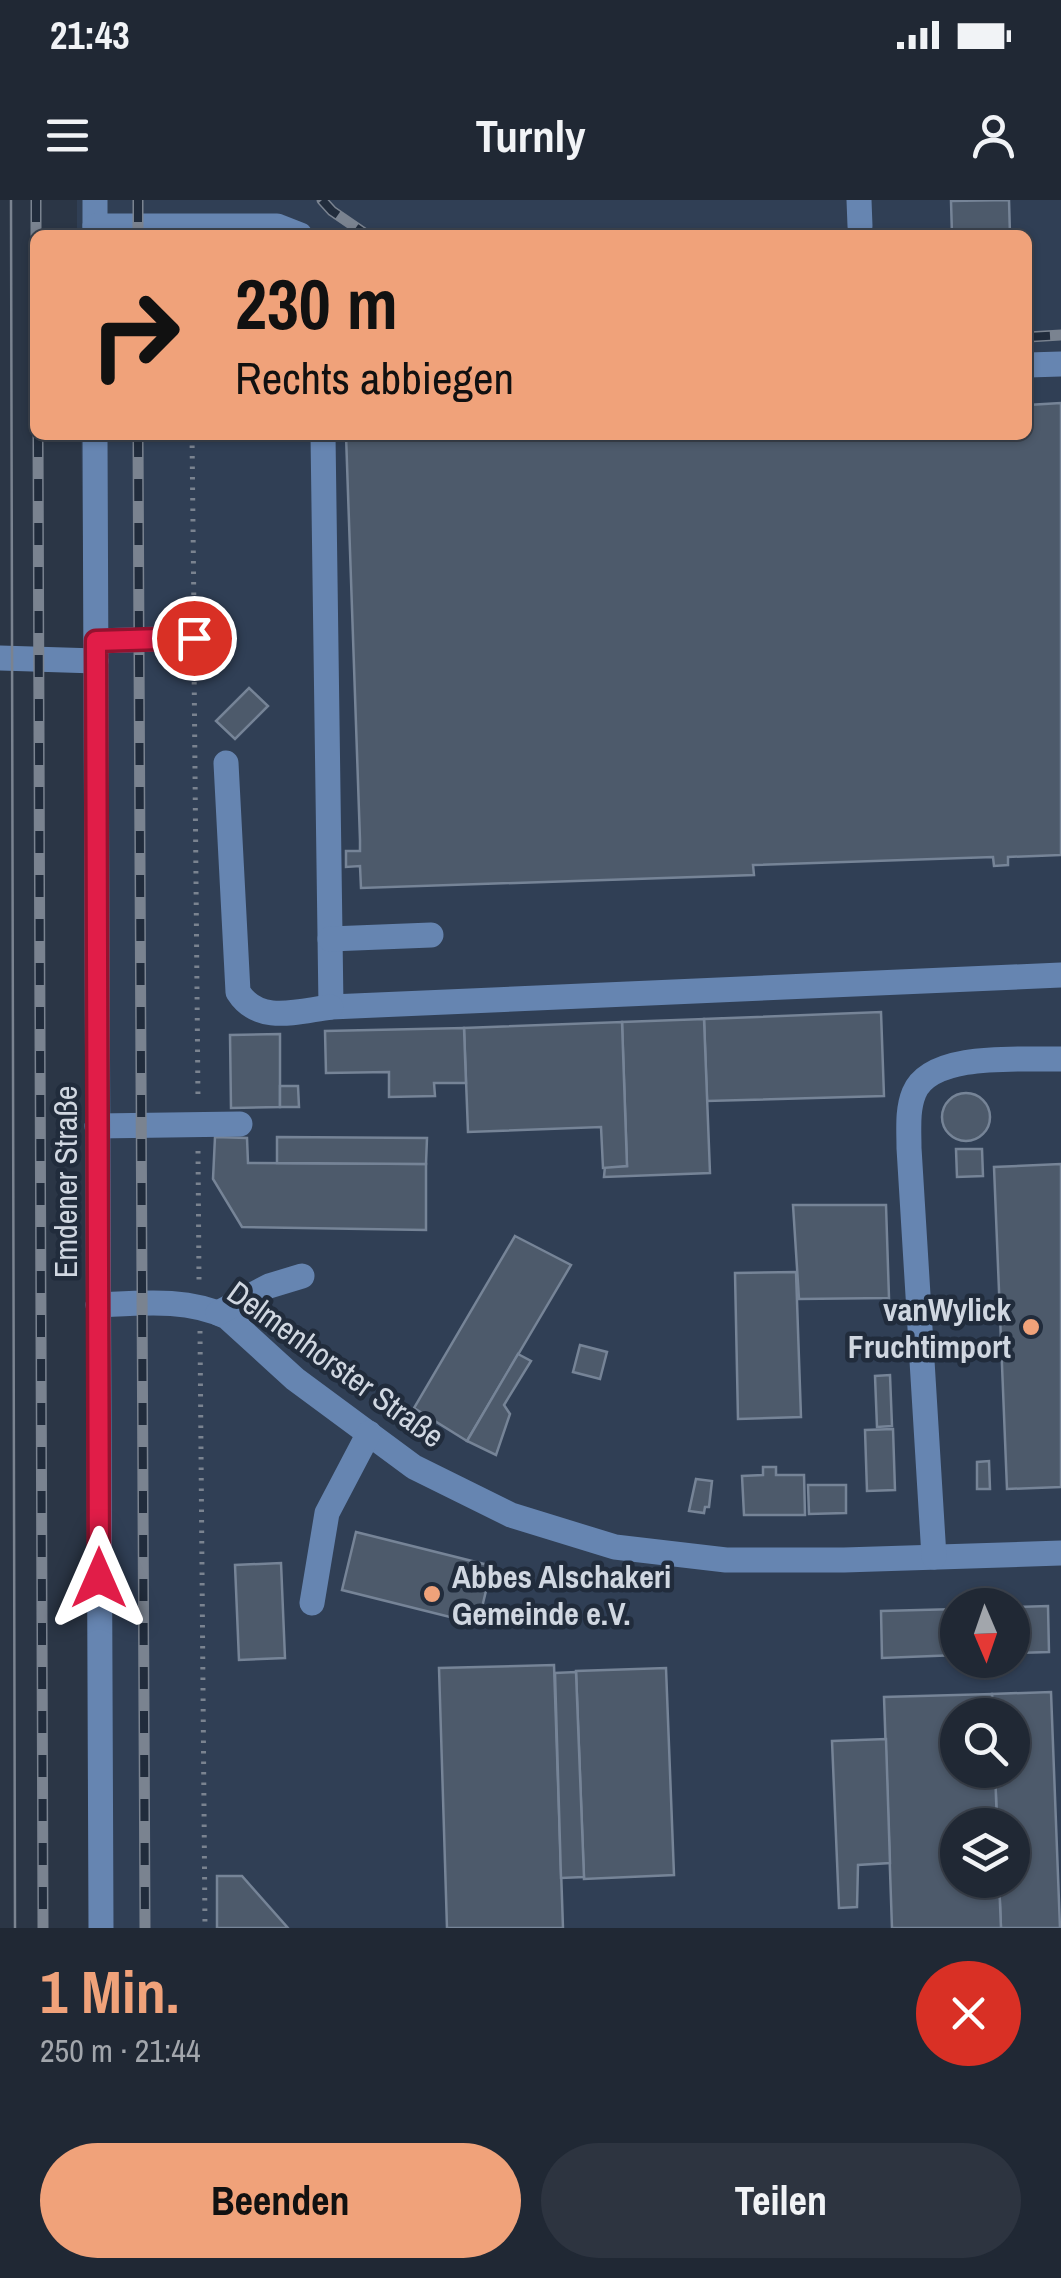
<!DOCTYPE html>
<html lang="de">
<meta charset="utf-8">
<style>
body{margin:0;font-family:"Archivo Narrow",sans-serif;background:#2d3440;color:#f1f3f6;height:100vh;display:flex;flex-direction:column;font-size:38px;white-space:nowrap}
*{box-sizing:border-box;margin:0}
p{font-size:32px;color:#a2a6ac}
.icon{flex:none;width:55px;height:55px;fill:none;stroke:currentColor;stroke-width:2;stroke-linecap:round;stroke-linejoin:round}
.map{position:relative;height:1728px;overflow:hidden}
.drawer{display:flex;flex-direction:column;background:#202834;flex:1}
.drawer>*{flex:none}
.top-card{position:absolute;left:30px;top:30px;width:1002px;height:210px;border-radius:15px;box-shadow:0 2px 8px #0004,0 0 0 2px #3d444f;background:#f0a27a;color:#111;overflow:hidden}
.needle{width:65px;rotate:178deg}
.fabs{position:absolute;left:940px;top:1388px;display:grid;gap:20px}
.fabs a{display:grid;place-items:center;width:90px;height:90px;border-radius:50%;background:#202834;box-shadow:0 2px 8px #0004,0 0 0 2px #3d444f;font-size:50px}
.pin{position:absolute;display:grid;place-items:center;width:85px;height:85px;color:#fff;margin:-42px;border:5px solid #fff;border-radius:50%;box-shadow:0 2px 10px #0007}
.me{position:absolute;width:110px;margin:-55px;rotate:0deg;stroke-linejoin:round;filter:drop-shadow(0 0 8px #0008)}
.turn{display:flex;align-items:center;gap:35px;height:210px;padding:0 40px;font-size:45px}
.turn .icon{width:130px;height:130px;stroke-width:2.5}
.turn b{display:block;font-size:70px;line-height:85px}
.round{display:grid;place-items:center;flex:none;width:105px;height:105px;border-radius:52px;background:#2d3440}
.overview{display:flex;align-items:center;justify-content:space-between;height:170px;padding:0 40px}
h1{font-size:60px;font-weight:700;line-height:75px;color:#f0a27a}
.action{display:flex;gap:20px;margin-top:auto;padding:20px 40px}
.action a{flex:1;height:115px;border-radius:60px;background:#f0a27a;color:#111;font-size:40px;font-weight:700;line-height:115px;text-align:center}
.action a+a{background:#2d3440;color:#f1f3f6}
.status{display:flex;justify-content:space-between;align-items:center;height:70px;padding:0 50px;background:#202834;direction:ltr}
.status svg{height:28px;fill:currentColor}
header{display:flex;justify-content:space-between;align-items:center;height:130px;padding:0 40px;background:#202834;font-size:45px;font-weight:700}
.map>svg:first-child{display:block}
.built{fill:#303f55;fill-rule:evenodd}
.building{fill:#4d5a6b;stroke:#768497;stroke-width:2.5}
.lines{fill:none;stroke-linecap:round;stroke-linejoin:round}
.path{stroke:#7a8390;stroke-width:5;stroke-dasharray:2.5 8;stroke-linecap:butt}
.minor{stroke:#6685b1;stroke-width:25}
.tram{stroke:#7a8390;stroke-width:2.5}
.rail-casing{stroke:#7a8390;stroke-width:11}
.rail{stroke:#212c3c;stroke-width:8;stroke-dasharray:22;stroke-linecap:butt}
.route-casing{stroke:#92132f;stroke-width:25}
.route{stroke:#e11d48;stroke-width:18}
.poi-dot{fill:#f0a27a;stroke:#212c3c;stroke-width:4}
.labels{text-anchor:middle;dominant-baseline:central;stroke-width:9;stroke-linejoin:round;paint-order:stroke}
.street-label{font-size:32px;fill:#d0d7e1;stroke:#212c3c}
.poi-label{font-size:32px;font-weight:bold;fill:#d0d7e1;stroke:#212c3c;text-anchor:end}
</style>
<div class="status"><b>21:43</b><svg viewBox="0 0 49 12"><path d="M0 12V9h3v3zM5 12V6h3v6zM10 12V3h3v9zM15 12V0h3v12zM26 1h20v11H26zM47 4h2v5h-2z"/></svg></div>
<header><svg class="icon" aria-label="menu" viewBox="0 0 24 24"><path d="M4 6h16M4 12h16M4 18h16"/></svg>Turnly<svg class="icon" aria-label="person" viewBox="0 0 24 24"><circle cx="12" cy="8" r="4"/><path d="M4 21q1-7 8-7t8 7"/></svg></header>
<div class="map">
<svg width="1061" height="1728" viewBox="0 0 1061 1728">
<rect width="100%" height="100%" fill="#2b3646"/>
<path class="built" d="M77 0H1061V1728H108L81 235H1028V35H77ZM958 1405H1012V1460H958ZM958 1515H1012V1570H958ZM958 1625H1012V1680H958Z"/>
<g class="building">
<path d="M1009 0 1010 35H952L951 1Z"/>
<path d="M1061 203V655L1008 657V665L994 666 993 657 753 665 754 675 361 688 360 666 346 667V651H360V640L346 235H1028V205Z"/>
<path d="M249 488 268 506 235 539 216 521Z"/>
<path d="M881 812 884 896 707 901 704 819Z"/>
<path d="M704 819 710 973 604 977 605 966H627L622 822Z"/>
<path d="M622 822 627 966 603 968 601 927 468 932 464 828Z"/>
<path d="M464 828 466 883H434L435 896 389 897V872L326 873 325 831Z"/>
<path d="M280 834V907L231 908 230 835Z"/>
<path d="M280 886H298L299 907H280Z"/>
<circle cx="966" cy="917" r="24"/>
<path d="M215 937 247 938 248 963 426 964V1030L242 1027 213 979Z"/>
<path d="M277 937 427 938 426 964 277 963Z"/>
<path d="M956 949H982L983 976 957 977Z"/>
<path d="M1061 964V1287L1007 1289 994 967Z"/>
<path d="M793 1005H886L889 1098 799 1099Z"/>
<path d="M515 1036 571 1065 467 1241 414 1208Z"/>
<path d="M796 1072 801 1217 738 1219 735 1073Z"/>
<path d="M580 1145 607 1152 600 1179 573 1172Z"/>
<path d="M518 1154 531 1161 504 1205 510 1214 496 1255 467 1241Z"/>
<path d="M890 1175 892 1226 877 1227 875 1176Z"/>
<path d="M893 1229 895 1290 867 1291 865 1230Z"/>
<path d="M989 1261 990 1289H977V1262Z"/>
<path d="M763 1267H776V1275H804L805 1315H744L742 1276 763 1275Z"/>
<path d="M696 1279 712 1281 709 1307H705L704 1313 689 1311Z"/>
<path d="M808 1285H846V1313L809 1314Z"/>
<path d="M356 1332 492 1366 478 1424 342 1390Z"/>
<path d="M281 1363 285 1458 239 1460 235 1365Z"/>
<path d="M1048 1406 1049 1452 1012 1453V1407Z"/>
<path d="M958 1409V1455L882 1458 881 1411Z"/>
<path d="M554 1465 563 1728H447L439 1468Z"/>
<path d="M666 1468 674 1675 584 1679 576 1471Z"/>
<path d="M576 1472 584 1677 561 1678 555 1473Z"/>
<path d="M1051 1492 1060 1728H1001L999 1680H1012V1625H997L995 1570H1012V1515H992V1494Z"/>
<path d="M992 1494V1515H958V1570H995L997 1625H958V1680H999L1001 1728H892L884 1497Z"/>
<path d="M886 1539 890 1663 858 1665 857 1707 839 1708 832 1541Z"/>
<path d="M217 1676H242L288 1728H217Z"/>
</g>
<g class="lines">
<g class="path">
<path d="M192 235 194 415"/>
<path d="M194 461 198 900"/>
<path d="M198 951 199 1080"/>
<path d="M200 1131 205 1728"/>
</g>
<g class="minor">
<path d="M95 0V35"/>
<path d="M859 0 860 26"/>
<path d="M95 26H277L300 35"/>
<path d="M1028 165 1061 164"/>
<path d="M95 235 101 1728"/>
<path d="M323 235 331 807 1061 775"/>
<path d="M96 441 194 438"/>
<path d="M0 458 96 461"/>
<path d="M226 563 238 792C259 825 298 811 331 807"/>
<path d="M330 739 431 735"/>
<path d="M97 926 240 924"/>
<path d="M98 1105C142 1103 187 1098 227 1117L295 1179 414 1267 511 1315 615 1347 726 1360H844L1061 1353"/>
<path d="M218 1113 269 1086 302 1076"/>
<path d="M934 1357 909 948C909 930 907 910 914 893 931 851 1023 860 1061 859"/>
<path d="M312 1403 327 1313 369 1233"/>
</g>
<path class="tram" d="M11 0 15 1728"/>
<defs>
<g id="rail">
<path d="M36 0V35"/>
<path d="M138 0V35"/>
<path d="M322 0 332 11 367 35"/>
<path d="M1028 137 1061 135"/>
<path d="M38 235 43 1728"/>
<path d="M138 235 145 1728"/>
</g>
</defs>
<use href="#rail" class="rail-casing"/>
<use href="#rail" class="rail"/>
</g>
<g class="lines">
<defs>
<path id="route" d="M99 1378 96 441 194 438"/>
</defs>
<use href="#route" class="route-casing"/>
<use href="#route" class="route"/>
</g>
<g class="poi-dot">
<circle cx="1031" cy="1127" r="10"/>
<circle cx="432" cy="1394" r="10"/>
</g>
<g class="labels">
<g class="street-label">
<text transform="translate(65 982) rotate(-90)">Emdener Straße</text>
<text transform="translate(336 1164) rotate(36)">Delmenhorster Straße</text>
</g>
<g class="poi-label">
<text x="1011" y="1109">vanWylick<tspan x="1011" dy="37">Fruchtimport</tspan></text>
<text x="452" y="1376" text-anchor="start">Abbes Alschakeri<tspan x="452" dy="37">Gemeinde e.V.</tspan></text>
</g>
</g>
</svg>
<div class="fabs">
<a><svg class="needle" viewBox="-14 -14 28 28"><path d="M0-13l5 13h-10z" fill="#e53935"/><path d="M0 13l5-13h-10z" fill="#a2a6ac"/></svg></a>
<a><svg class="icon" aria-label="search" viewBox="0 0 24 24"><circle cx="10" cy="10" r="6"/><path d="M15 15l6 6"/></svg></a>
<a><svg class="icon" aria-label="layers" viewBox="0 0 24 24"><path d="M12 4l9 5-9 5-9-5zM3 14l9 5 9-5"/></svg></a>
</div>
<div class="pin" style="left:194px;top:438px;background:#d93025"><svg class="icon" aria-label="arrive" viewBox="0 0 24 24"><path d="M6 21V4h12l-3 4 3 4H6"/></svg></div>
<svg class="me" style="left:99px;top:1378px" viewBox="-20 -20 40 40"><path d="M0-17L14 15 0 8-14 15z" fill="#e11d48" stroke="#fff" stroke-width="4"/></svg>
<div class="top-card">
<div class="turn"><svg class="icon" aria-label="right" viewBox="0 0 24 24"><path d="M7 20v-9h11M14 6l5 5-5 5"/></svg><div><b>230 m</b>Rechts abbiegen</div></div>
</div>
</div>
<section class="drawer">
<div class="overview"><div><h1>1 Min.</h1><p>250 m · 21:44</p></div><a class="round" style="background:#d93025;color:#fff"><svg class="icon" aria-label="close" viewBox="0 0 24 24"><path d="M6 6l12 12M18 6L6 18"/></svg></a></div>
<div class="action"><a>Beenden</a><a>Teilen</a></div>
</section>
